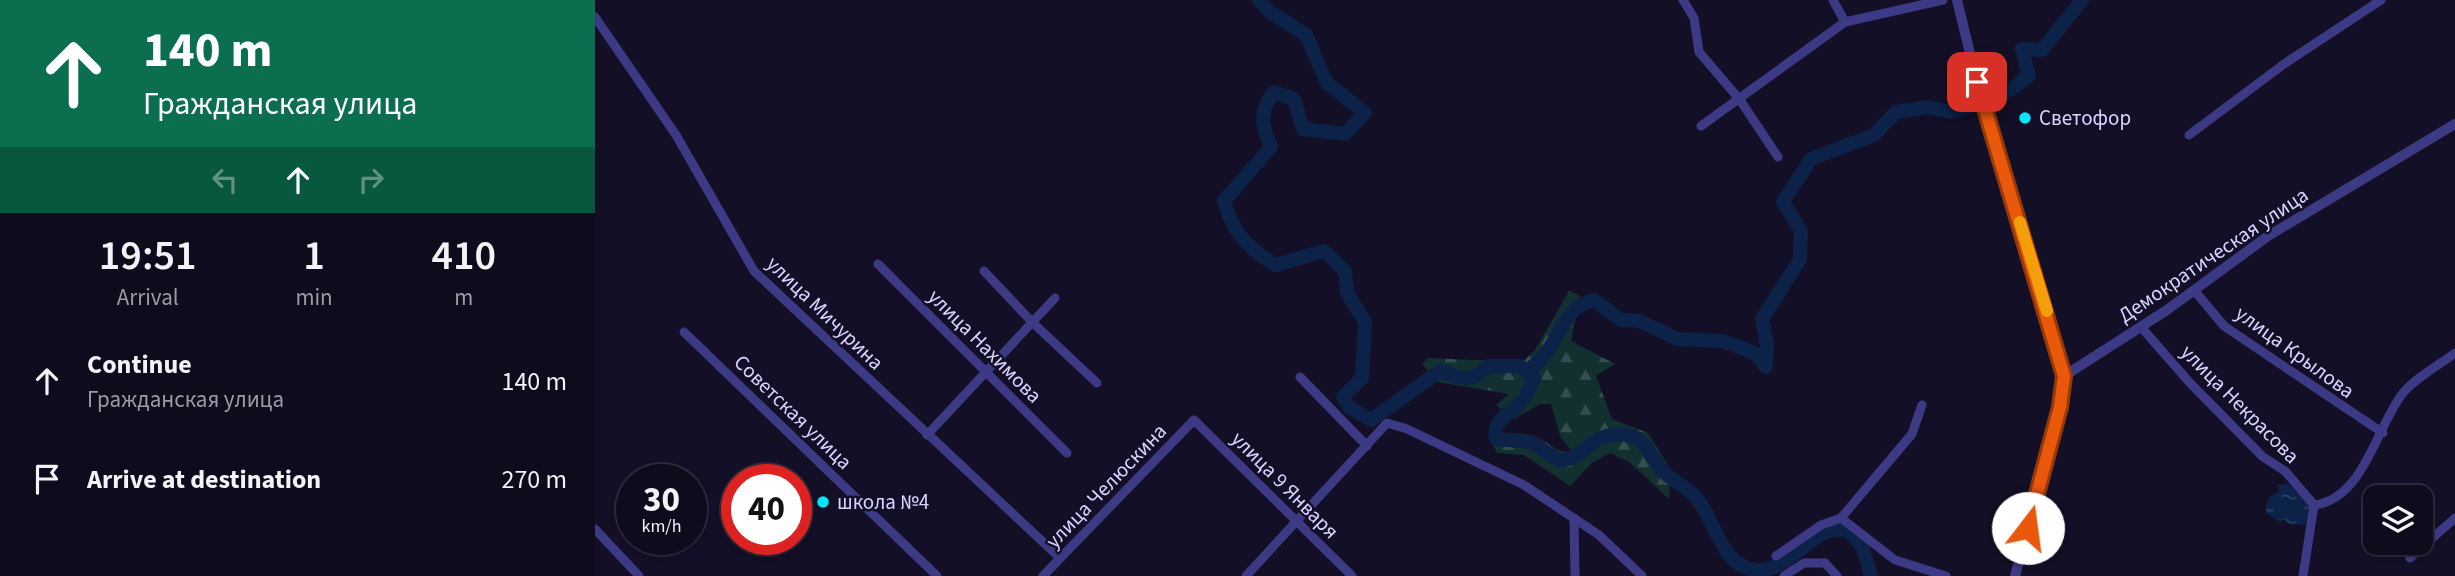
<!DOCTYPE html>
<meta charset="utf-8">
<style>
body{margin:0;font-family:"Source Sans 3",sans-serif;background:#1c1929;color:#f1f3f6;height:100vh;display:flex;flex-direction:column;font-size:26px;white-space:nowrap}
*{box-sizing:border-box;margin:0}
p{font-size:23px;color:#9b9ba3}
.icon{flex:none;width:38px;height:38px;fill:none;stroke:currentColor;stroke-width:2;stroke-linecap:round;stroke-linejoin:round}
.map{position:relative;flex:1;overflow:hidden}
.details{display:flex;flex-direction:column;background:#0e0b1c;width:595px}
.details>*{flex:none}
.top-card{background:#0b6e4f;color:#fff;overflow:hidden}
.controls{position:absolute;left:1768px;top:485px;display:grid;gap:14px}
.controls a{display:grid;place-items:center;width:70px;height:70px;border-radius:14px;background:#0e0b1c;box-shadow:0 2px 5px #0004,0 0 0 2px #2e2b3b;font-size:35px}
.speed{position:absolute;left:21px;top:464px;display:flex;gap:14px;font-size:35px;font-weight:700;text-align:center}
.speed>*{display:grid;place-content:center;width:91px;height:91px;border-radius:50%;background:#0e0b1c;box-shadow:0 2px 5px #0004,0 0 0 2px #2e2b3b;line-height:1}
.speed small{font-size:18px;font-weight:400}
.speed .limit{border:10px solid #d22;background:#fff;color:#111}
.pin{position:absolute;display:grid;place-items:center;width:60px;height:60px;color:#fff;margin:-30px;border-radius:14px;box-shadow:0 4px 10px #0006}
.me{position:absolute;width:77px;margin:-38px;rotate:15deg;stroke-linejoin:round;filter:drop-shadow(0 0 5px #0008)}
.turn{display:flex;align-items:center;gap:24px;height:147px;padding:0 28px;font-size:32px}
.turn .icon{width:91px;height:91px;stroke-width:2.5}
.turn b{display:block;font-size:49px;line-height:60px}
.lanes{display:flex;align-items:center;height:66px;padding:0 28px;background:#0003;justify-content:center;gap:35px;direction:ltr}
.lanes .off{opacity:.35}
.eta{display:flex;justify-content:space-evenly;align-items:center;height:119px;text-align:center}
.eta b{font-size:42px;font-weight:600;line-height:49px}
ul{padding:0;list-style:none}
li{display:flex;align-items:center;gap:21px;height:98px;padding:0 28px}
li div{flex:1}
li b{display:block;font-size:26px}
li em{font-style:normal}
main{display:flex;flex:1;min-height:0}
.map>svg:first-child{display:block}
.forest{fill:url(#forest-firs)}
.water{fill:url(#water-ripples)}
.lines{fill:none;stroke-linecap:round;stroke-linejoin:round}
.river{stroke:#0c2248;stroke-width:14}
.minor{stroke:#3d3a85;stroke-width:9}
.tertiary{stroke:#3d3a85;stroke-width:10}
.route-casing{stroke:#983908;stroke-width:18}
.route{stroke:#ea580c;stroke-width:12}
.slow{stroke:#f59e0b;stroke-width:12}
.poi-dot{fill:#00e5ff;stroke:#130f26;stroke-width:2.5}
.labels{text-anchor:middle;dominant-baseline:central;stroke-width:5;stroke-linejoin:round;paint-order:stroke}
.poi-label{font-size:21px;fill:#d9d4ff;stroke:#130f26;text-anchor:start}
.street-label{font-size:21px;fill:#d9d4ff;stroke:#130f26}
</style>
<main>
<section class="details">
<div class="top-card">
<div class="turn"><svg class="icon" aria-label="ahead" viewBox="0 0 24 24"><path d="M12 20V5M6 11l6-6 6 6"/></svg><div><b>140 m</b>Гражданская улица</div></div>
<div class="lanes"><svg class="icon off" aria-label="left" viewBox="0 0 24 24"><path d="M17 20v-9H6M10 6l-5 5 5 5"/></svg><svg class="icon" aria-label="ahead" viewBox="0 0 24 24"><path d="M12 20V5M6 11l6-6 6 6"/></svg><svg class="icon off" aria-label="right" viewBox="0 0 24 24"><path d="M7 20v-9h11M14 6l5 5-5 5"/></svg></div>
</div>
<div class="eta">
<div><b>19:51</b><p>Arrival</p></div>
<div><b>1</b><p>min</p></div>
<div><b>410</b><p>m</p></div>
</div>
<ul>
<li><svg class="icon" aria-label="ahead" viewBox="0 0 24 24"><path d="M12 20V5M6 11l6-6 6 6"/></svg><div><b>Continue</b><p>Гражданская улица</p></div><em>140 m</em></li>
<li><svg class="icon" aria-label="arrive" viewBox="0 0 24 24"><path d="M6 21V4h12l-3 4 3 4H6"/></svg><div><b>Arrive at destination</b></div><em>270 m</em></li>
</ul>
</section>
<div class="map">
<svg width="1860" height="576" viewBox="0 0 1860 576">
<defs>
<pattern id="forest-firs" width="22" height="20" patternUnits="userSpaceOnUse" patternTransform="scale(1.75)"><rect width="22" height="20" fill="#12302f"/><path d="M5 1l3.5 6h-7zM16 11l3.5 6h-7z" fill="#344d4e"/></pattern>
<pattern id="water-ripples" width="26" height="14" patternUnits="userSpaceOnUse" patternTransform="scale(1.75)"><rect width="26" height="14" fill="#0c2248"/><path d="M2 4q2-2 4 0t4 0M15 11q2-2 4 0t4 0" fill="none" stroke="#2f4163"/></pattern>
</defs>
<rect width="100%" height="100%" fill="#130f26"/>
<path class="forest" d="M974 291 985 296 976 341 1020 364 1001 376 1017 419 1053 433 1075 469 1074 499 1034 462 1015 453 997 463 975 486 929 455 902 453 895 438C907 434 923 432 935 435 952 439 959 453 977 452L966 438 956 404H945L919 419 901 405 914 394 842 382 827 364 833 358 928 362 940 350Z"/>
<path class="water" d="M1694 484 1715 505 1710 525 1693 524 1690 519 1684 522 1671 513C1670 500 1674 497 1684 491L1682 485Z"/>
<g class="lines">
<g class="river">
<path d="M664 0 675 12 711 35 732 83 770 113 750 134 708 129 699 99 679 92C664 112 666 124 676 147L629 201C636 229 655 251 681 265L729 251 750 271 752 293 770 322 767 378 748 397 754 407 776 420 845 371C869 379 874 384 894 366H925L939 378C936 384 933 393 929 399 918 414 896 418 901 439L936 442 965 461C994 457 995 430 1032 435 1049 437 1055 455 1065 468 1074 479 1088 485 1098 494 1120 515 1124 567 1161 570 1188 573 1208 542 1231 532 1236 529 1245 530 1252 530L1267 545 1276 576"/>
<path d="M931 371C968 350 961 309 999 300L1026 320 1045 321 1082 339 1127 341 1140 345 1161 354 1171 367 1172 346 1167 319 1205 259 1206 231 1188 202 1216 159 1279 135 1301 112 1333 107 1356 112 1405 97 1434 76 1427 49 1447 50 1487 0"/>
</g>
<g class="minor">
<path d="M1088 0 1099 18 1104 52 1145 100 1183 157"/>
<path d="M1238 0 1250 22"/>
<path d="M0 17 81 135 159 271 465 558"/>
<path d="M1106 126 1250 22 1348 0"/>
<path d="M1594 135 1689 64 1786 0"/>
<path d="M283 264 472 453"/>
<path d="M389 271 437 322 502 383"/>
<path d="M1599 290 1629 326 1788 433"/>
<path d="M1546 327 1595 383 1668 457 1690 471 1719 505"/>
<path d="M89 332 342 576"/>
<path d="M705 377 772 446"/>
<path d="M332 435 460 298"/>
<path d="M1719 505C1769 499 1781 427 1808 393 1820 378 1844 365 1860 353"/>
<path d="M979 518 980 576"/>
<path d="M1246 518 1300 560 1351 576"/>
<path d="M0 529 44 576"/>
<path d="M1181 556 1226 525 1246 518 1317 434 1327 405"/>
<path d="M1815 558 1860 518"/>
<path d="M448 576 599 420 757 576"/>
<path d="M651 576 792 423 812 429 929 485 1004 535 1047 576"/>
<path d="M1189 576 1209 563H1230L1242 576"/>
<path d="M1708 576 1719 505"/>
</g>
<g class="tertiary">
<path d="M1362 0 1382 82 1469 376 1465 407 1420 576"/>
<path d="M1469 376 1572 310 1673 236 1860 124"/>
</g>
</g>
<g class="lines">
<defs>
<path id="route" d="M1382 82 1469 376 1465 407 1433 528"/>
</defs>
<use href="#route" class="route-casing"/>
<use href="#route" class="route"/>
<path class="slow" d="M1425 222 1452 311"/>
</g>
<g class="poi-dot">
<circle cx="1430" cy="118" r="7"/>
<circle cx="228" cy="502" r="7"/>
</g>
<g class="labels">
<g class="poi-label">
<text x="1444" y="118">Светофор</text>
<text x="242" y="502">школа №4</text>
</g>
<g class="street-label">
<text transform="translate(1618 255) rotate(-34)">Демократическая улица</text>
<text transform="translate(230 313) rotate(44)">улица Мичурина</text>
<text transform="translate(390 346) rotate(45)">улица Нахимова</text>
<text transform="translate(1700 352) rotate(36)">улица Крылова</text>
<text transform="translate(1645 404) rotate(45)">улица Некрасова</text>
<text transform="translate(198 412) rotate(44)">Советская улица</text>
<text transform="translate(690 485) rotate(45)">улица 9 Января</text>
<text transform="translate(511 486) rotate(-46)">улица Челюскина</text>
</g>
</g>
</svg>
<div class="controls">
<a><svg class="icon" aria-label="layers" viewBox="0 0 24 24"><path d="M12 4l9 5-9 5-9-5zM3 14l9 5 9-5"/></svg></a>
</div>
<div class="speed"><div>30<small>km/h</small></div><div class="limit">40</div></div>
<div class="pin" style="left:1382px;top:82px;background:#d93025"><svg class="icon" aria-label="arrive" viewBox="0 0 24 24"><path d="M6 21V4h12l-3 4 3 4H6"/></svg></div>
<svg class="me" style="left:1433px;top:528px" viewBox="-20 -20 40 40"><circle r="19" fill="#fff"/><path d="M0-13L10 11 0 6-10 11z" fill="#ea580c"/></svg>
</div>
</main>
